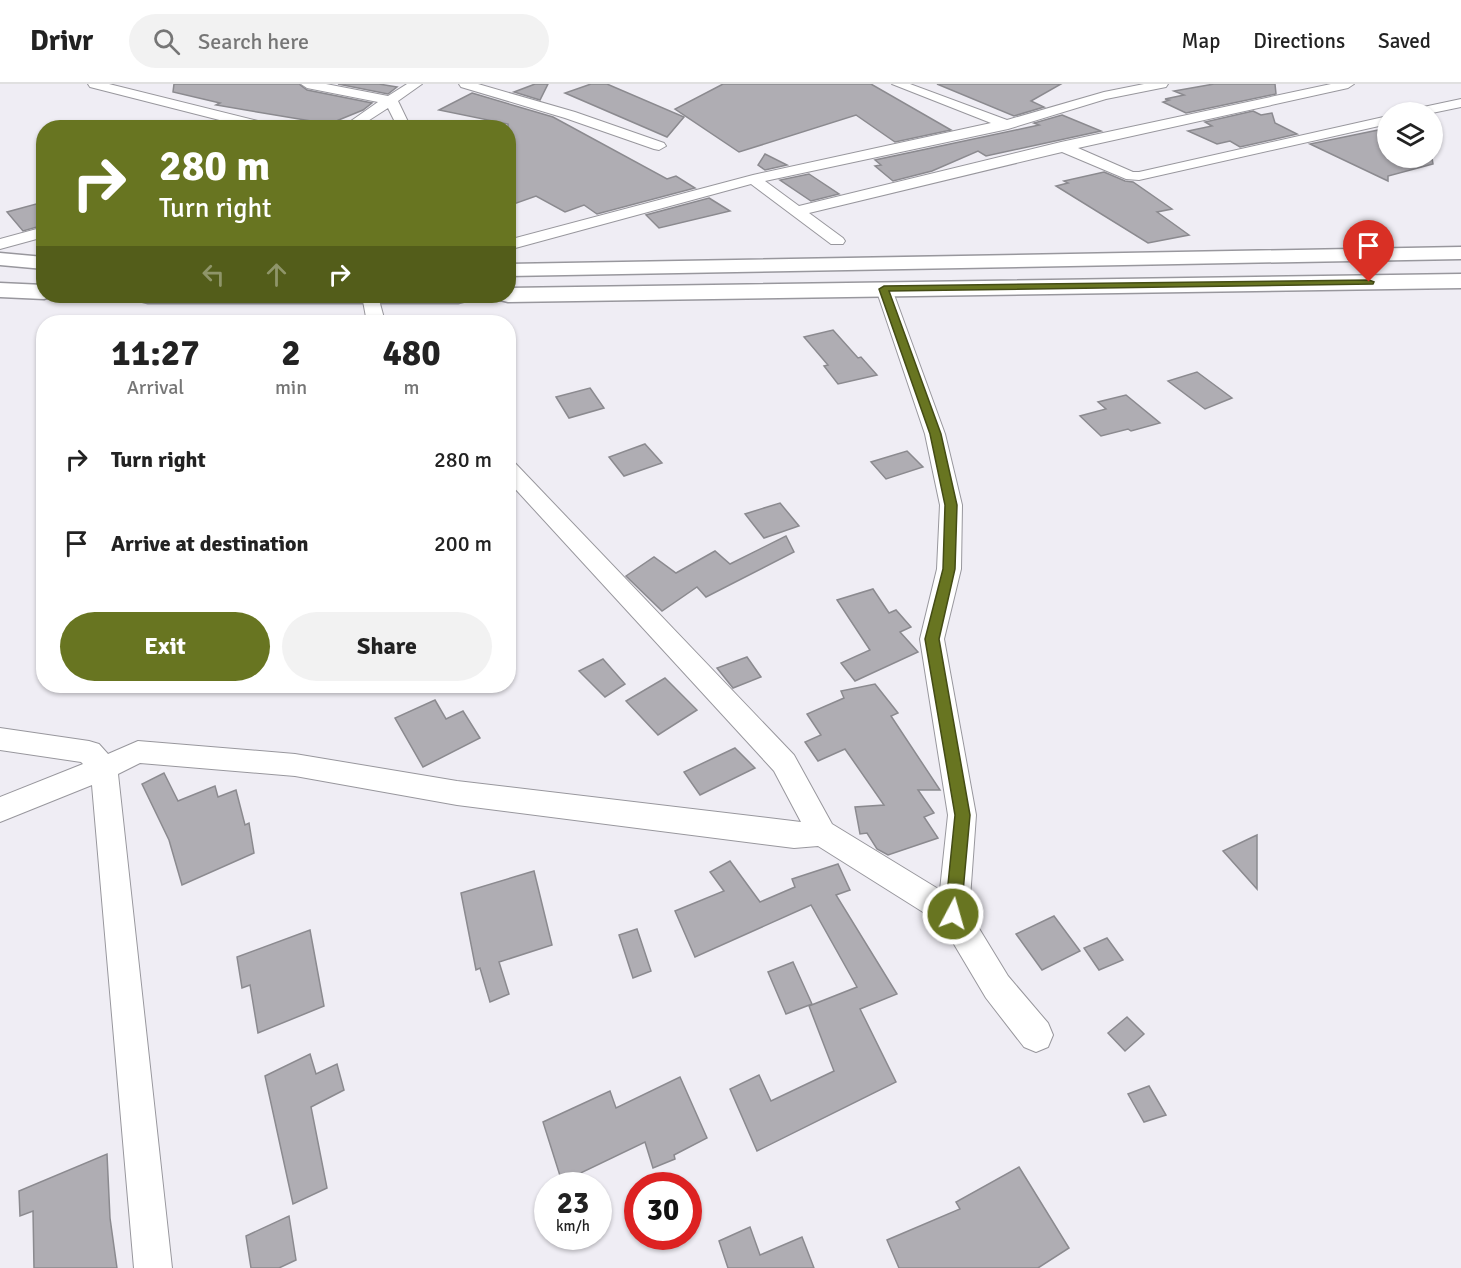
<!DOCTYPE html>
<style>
body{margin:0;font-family:Signika,sans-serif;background:#f2f2f2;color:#222;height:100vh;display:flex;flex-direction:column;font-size:22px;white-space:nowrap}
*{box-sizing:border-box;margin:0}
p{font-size:20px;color:#767676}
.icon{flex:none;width:33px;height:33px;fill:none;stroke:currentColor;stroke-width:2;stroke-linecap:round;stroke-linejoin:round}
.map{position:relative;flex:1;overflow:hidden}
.side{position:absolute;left:36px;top:231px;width:480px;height:378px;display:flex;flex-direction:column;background:#fff;border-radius:24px;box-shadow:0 2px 4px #0004}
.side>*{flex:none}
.hud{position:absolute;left:36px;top:36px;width:480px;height:183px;border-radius:24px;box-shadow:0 2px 4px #0004;background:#687521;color:#fff;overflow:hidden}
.controls{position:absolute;left:1377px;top:18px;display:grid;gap:12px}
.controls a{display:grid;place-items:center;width:66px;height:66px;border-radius:50%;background:#fff;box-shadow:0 2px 4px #0004;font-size:30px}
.speed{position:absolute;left:534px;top:1088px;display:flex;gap:12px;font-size:30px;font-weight:700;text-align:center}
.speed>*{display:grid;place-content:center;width:78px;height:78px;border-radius:50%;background:#fff;box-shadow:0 2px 4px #0004;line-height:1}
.speed small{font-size:15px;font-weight:400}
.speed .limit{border:9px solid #d22;background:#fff;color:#111}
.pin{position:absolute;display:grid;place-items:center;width:51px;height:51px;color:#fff;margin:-62px -26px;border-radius:50% 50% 50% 0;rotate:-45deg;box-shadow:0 0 6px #0007}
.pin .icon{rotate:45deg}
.me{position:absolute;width:66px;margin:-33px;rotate:6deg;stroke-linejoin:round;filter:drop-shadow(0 0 4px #0008)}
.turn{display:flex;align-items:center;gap:21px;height:126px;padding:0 24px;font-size:27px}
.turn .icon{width:78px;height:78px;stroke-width:2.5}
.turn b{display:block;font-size:42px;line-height:51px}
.lanes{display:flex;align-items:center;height:57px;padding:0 24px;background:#0003;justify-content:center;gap:30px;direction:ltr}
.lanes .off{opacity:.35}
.eta{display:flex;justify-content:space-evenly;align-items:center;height:102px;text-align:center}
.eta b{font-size:36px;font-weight:800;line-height:42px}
.primary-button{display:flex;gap:12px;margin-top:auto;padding:12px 24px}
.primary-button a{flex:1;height:69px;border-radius:36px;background:#687521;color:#fff;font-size:24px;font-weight:800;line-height:69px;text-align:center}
.primary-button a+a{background:#f2f2f2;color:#222}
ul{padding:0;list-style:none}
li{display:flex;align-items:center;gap:18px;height:84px;padding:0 24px}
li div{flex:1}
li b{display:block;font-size:22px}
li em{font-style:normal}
header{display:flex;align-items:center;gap:36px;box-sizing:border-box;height:84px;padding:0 30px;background:#fff;border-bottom:2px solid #e0e0e0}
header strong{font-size:28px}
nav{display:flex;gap:33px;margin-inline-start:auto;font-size:21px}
.search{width:420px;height:54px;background:#f2f2f2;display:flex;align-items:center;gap:15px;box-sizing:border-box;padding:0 21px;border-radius:33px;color:#767676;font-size:22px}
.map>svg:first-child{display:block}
.building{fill:#afadb3;stroke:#8b8a8f;stroke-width:1.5}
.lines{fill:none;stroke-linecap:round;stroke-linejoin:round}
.minor-casing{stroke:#98979d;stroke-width:2}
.tertiary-casing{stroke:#98979d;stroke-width:3}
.minor{fill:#fff;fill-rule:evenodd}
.tertiary{fill:#fff;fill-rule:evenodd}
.route{fill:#687521;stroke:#444c15;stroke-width:1.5}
</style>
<header>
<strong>Drivr</strong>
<div class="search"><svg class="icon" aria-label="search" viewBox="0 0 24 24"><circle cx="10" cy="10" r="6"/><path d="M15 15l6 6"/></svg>Search here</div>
<nav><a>Map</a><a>Directions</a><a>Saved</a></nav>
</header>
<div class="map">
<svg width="1461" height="1184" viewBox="0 0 1461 1184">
<rect width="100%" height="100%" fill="#efedf4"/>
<g class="building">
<path d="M174 0H299L307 6 372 19 363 26 329 40 216 21 220 19 173 8Z"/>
<path d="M338 0H379L397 3 388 10Z"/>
<path d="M535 0H548L540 16 514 8Z"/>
<path d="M591 0H607L684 33 667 53 565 9Z"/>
<path d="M723 0H871L951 46 895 58 856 31 739 68 675 25Z"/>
<path d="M937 0H1061L1031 17 1044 23 1014 32Z"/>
<path d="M1214 0H1275L1276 10 1186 29 1163 18 1169 16 1165 15 1184 11 1174 7Z"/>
<path d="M472 9 553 33 667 95 676 92 695 104 597 130 584 121 565 128 536 112 508 122V40L439 26Z"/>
<path d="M1253 27 1261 31 1272 29 1275 39 1297 50 1240 63 1230 57 1217 60 1188 47 1212 42 1205 38Z"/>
<path d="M1062 31 1101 47 986 72 978 67 932 87 893 97 875 82 881 81 875 76 1039 41 1034 39Z"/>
<path d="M1388 44V74H1432L1433 80 1388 92V97L1310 60Z"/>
<path d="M765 70 787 81 765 86 758 81Z"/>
<path d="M1104 88 1125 97 1133 98 1172 125 1157 128 1189 151 1148 159 1056 102 1068 99 1064 97Z"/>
<path d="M809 90 839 110 811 117 780 96Z"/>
<path d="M709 114 730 127 659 144 646 131Z"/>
<path d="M36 120 44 129V141L23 147 7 128Z"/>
<path d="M833 246 858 274 861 273 877 291 838 300 824 282 828 281 804 253Z"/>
<path d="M1197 288 1232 314 1205 325 1168 297Z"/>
<path d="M590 304 604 324 569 334 556 313Z"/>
<path d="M1126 311 1160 339 1131 347 1128 345 1101 352 1080 332 1106 325 1098 318Z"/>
<path d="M645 360 662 379 624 392 609 373Z"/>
<path d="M907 367 923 383 886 395 871 378Z"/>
<path d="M780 419 799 442 764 454 745 430Z"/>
<path d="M786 452 794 468 706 513 697 503 662 527 626 492 654 473 676 489 715 467 730 480Z"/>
<path d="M873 505 889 529 896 526 911 543 900 548 918 568 855 597 841 579 870 566 837 516Z"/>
<path d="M747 573 761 593 733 604 717 584Z"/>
<path d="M603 575 625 600 605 613 579 587Z"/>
<path d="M665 594 697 626 658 651 626 617Z"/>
<path d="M875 600 898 629 891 632 940 706H918L934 729 924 733 938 754 888 771 877 765 867 749 860 750 855 723 884 721 845 665 818 677 805 658 821 651 807 630 844 614 841 607Z"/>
<path d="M435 616 446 635 463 627 480 654 423 683 395 634Z"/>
<path d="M735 664 755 684 700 711 684 688Z"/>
<path d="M164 689 178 717 215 702 218 713 236 706 245 741 249 739 254 769 182 801 169 756 142 700Z"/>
<path d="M1257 751V805L1223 767Z"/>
<path d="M730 777 760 818 795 803 792 795 838 780 850 806 836 811 897 910 860 925 896 998 757 1067 730 1005 759 991 771 1017 834 987 809 922 857 903 811 821 695 873 675 827 724 807 710 788Z"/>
<path d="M534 787 552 861 499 878 509 910 490 918 480 884 476 886 461 809Z"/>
<path d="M1054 832 1080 867 1042 886 1016 850Z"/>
<path d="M637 845 651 887 633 894 619 851Z"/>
<path d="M310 846 324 922 258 949 250 901 242 904 237 873Z"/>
<path d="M1107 854 1123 876 1099 886 1084 864Z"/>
<path d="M793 878 812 920 786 930 768 888Z"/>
<path d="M1127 933 1144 950 1125 967 1108 949Z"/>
<path d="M310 970 316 990 337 980 344 1006 311 1023 327 1104 293 1120 265 992Z"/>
<path d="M680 993 707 1054 674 1071 675 1075 653 1084 645 1058 562 1098 543 1038 610 1007 616 1024Z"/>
<path d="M1149 1002 1166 1031 1144 1038 1128 1010Z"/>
<path d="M107 1070 110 1134 117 1184H34L33 1127 20 1132 19 1107Z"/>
<path d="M1019 1083 1069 1164 1038 1184H899L887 1156 960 1125 956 1118Z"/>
<path d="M289 1132 296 1176 279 1184H251L246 1152Z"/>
<path d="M750 1143 760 1171 802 1153 814 1184H728L719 1157Z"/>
</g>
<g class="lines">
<defs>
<g id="minor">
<path d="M88 0H109L274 41 275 44H251L90 3Z"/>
<path d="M301 0H326L388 12 407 0H422L398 17 411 44H398L388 24 357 44H341L378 18 307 4Z"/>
<path d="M459 0H478L575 28 664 59 666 62 659 66 654 65 565 34 461 3Z"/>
<path d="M892 0H910L1007 36 1104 8 1144 0H1168L1166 3 1106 15 1008 45 765 97 799 122 1061 58 1331 0H1354L1348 4 1078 64 1133 88H1139L1388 32V40L1139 96 1126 95 1062 68 809 129 843 154 845 157 843 160H831L751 100 508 166V156L753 91 991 39Z"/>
<path d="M1461 15V23L1432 29 1412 28 1414 25Z"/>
<path d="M44 143V153L0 165V155Z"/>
<path d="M884 200 890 201 892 205 945 350 962 421 961 485 944 555 976 731 969 828 1008 892 1048 939 1053 951 1048 963 1036 968 1024 963 986 914 942 840 818 762 794 764 457 721 295 692 140 679 118 690 172 1184H134L92 701 0 738V713L83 680 81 678 0 666V644L89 657 99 660 108 670 138 657 295 670 457 697 801 738 774 687 508 397V378L515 379 794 671 832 740 940 806 948 731 920 555 937 485 940 421 925 350 876 205 878 201Z"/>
<path d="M362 212H378L385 238H367Z"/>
</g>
<g id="tertiary">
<path d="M1461 163V175L508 192V180Z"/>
<path d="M0 169 44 173V185L0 181Z"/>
<path d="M1461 190V204L508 218 500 216 497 212H508V204Z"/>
<path d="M0 199 44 201V212H53L44 215 0 213Z"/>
<path d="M137 212H469L466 217 458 219H148L140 217Z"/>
</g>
</defs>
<use href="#minor" class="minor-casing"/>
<use href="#tertiary" class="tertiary-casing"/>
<use href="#minor" class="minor"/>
<use href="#tertiary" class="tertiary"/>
</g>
<path class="route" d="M1369 196 1374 198 1373 200 889 207 941 350 957 421 955 485 939 555 970 731 961 830 959 835 953 837 947 835 945 830 955 731 925 555 943 485 945 421 930 350 879 205 884 202Z"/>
</svg>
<div class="controls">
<a><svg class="icon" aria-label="layers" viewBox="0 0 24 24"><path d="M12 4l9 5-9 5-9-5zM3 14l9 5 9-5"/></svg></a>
</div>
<div class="speed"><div>23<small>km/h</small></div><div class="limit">30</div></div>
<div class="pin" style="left:1369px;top:198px;background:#d93025"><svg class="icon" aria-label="arrive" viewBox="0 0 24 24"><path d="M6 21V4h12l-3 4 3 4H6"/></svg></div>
<svg class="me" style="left:953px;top:830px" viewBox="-20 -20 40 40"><circle r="17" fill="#687521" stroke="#fff" stroke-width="3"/><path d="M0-11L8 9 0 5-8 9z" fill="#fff"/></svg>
<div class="hud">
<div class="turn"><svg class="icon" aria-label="right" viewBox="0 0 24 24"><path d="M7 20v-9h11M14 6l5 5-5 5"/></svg><div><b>280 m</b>Turn right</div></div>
<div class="lanes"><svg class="icon off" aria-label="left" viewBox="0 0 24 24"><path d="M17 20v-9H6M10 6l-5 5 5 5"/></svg><svg class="icon off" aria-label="ahead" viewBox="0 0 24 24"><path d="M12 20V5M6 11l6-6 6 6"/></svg><svg class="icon" aria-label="right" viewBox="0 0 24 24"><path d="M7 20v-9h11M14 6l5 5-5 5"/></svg></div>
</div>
<section class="side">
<div class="eta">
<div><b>11:27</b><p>Arrival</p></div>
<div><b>2</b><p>min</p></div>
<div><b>480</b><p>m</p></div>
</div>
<ul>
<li><svg class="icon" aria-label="right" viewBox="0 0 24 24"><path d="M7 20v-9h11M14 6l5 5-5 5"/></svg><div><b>Turn right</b></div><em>280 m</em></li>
<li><svg class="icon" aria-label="arrive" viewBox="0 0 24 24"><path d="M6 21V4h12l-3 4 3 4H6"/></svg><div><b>Arrive at destination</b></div><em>200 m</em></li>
</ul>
<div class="primary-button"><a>Exit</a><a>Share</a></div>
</section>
</div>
